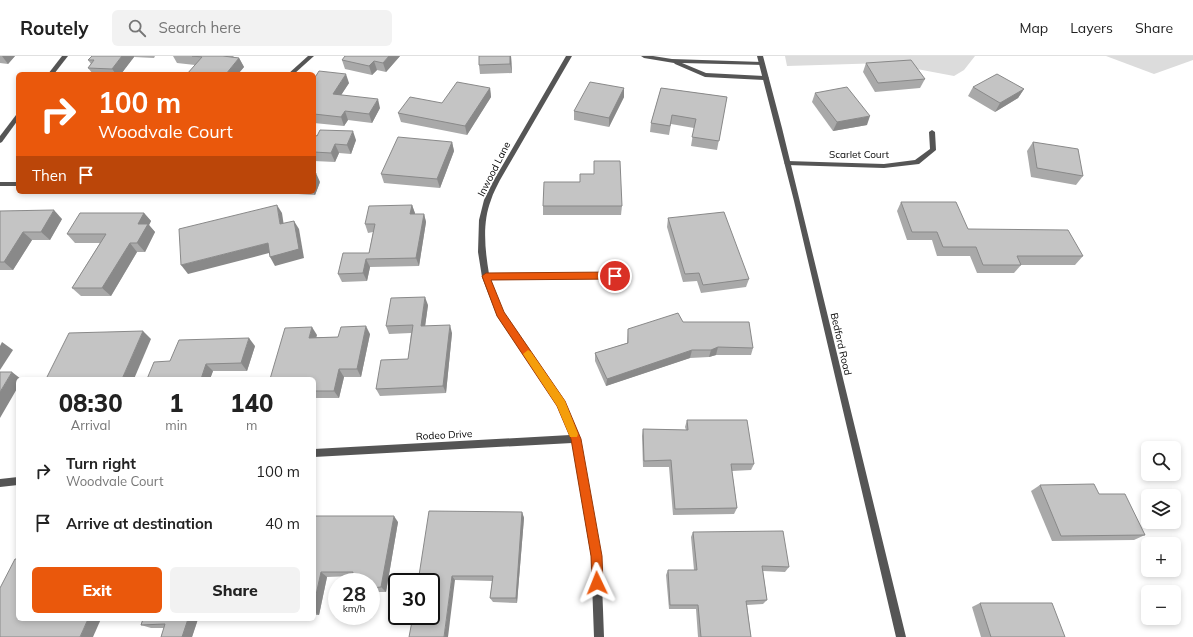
<!DOCTYPE html>
<meta charset="utf-8">
<style>
body{margin:0;font-family:Mulish,sans-serif;background:#f2f2f2;color:#222;height:100vh;display:flex;flex-direction:column;font-size:15px;white-space:nowrap}
*{box-sizing:border-box;margin:0}
p{font-size:13px;color:#767676}
.icon{flex:none;width:22px;height:22px;fill:none;stroke:currentColor;stroke-width:2;stroke-linecap:round;stroke-linejoin:round}
.map{position:relative;flex:1;overflow:hidden}
.panel{position:absolute;left:16px;top:321px;width:300px;height:244px;display:flex;flex-direction:column;background:#fff;border-radius:6px;box-shadow:0 2px 6px #0003}
.panel>*{flex:none}
.hud{position:absolute;left:16px;top:16px;width:300px;height:122px;border-radius:6px;box-shadow:0 2px 6px #0003;background:#ea580c;color:#fff;overflow:hidden}
.fabs{position:absolute;left:1141px;top:385px;display:grid;gap:8px}
.fabs a{display:grid;place-items:center;width:40px;height:40px;border-radius:6px;background:#fff;box-shadow:0 2px 6px #0003;font-size:20px}
.speed{position:absolute;left:328px;top:517px;display:flex;gap:8px;font-size:20px;font-weight:700;text-align:center}
.speed>*{display:grid;place-content:center;width:52px;height:52px;border-radius:50%;background:#fff;box-shadow:0 2px 6px #0003;line-height:1}
.speed small{font-size:10px;font-weight:400}
.speed .limit{border:2px solid #111;border-radius:6px;background:#fff;color:#111}
.pin{position:absolute;display:grid;place-items:center;width:34px;height:34px;color:#fff;margin:-17px;border:2px solid #fff;border-radius:50%;box-shadow:0 1px 4px #0007}
.me{position:absolute;width:44px;margin:-22px;rotate:358deg;stroke-linejoin:round;filter:drop-shadow(0 0 3px #0008)}
.turn{display:flex;align-items:center;gap:14px;height:84px;padding:0 16px;font-size:18px}
.turn .icon{width:52px;height:52px;stroke-width:2.5}
.turn b{display:block;font-size:28px;line-height:34px}
.then{display:flex;align-items:center;height:38px;padding:0 16px;background:#0003;gap:8px;font-size:15px}
.eta{display:flex;justify-content:space-evenly;align-items:center;height:68px;text-align:center}
.eta b{font-size:24px;font-weight:800;line-height:28px}
.cta{display:flex;gap:8px;margin-top:auto;padding:8px 16px}
.cta a{flex:1;height:46px;border-radius:6px;background:#ea580c;color:#fff;font-size:16px;font-weight:800;line-height:46px;text-align:center}
.cta a+a{background:#f2f2f2;color:#222}
ul{padding:0;list-style:none}
li{display:flex;align-items:center;gap:12px;height:52px;padding:0 16px}
li div{flex:1}
li b{display:block;font-size:15px}
li em{font-style:normal}
header{display:flex;align-items:center;gap:24px;box-sizing:border-box;height:56px;padding:0 20px;background:#fff;border-bottom:1px solid #e0e0e0}
header strong{font-size:19px}
nav{display:flex;gap:22px;margin-inline-start:auto;font-size:14px}
.search{width:280px;height:36px;background:#f2f2f2;display:flex;align-items:center;gap:10px;box-sizing:border-box;padding:0 14px;border-radius:6px;color:#767676;font-size:15px}
.map>svg:first-child{display:block}
.green{fill:#dcdcdc}
.lines{fill:none;stroke-linecap:round;stroke-linejoin:round}
.minor{fill:#555;fill-rule:evenodd}
.tertiary{fill:#555;fill-rule:evenodd}
.wall{fill:#a9a9a9}
.shaded-wall{fill:#898989}
.building{fill:#c4c4c4;stroke:#898989}
.route{fill:#ea580c;stroke:#983908}
.slow{fill:#f59e0b}
.labels{text-anchor:middle;dominant-baseline:central;stroke-width:3;stroke-linejoin:round;paint-order:stroke}
.street-label{font-size:10px;fill:#000;stroke:#fff}
</style>
<header>
<strong>Routely</strong>
<div class="search"><svg class="icon" aria-label="search" viewBox="0 0 24 24"><circle cx="10" cy="10" r="6"/><path d="M15 15l6 6"/></svg>Search here</div>
<nav><a>Map</a><a>Layers</a><a>Share</a></nav>
</header>
<div class="map">
<svg width="1193" height="581" viewBox="0 0 1193 581">
<rect width="100%" height="100%" fill="#fff"/>
<g class="green">
<path d="M785 0H975L964 14 954 20 885 7 787 10Z"/>
<path d="M1106 0H1193V4L1154 18Z"/>
</g>
<g class="lines">
<g class="minor">
<path d="M62 0H68L54 18H48Z"/>
<path d="M308 0H314L294 18H288Z"/>
<path d="M566 0H572L500 124C497 130 493 137 491 144 482 167 485 194 489 218L615 217 619 220 615 223 491 224 503 257 564 345 580 383 601 500 604 581H594L591 500 572 387 314 401V393L570 379 558 350 497 260 482 221 478 196 479 164 484 144 494 124Z"/>
<path d="M641 0H653L672 3 762 6 765 8 764 9 682 7 706 17 766 20 769 22 766 24 705 21 675 8 674 7 644 2Z"/>
<path d="M18 58V64L2 86 0 87V80L16 59Z"/>
<path d="M932 74 935 76 936 94 919 108 884 112 787 109 784 107 787 105 884 108 915 104 930 93 929 76Z"/>
<rect x="0" y="126" width="18" height="4"/>
<path d="M18 421V429L0 431V423Z"/>
</g>
<path class="tertiary" d="M757 0H763L782 72 906 581H896L794 145Z"/>
</g>
<g class="wall">
<path d="M0 0H15L8 8 0 7Z"/>
<path d="M92 0H155L154 2 134 1 121 18H93L88 12 91 8 88 4Z"/>
<path d="M173 0H234L233 1 239 2 244 11 238 18H187L195 9 177 7Z"/>
<path d="M400 0 386 16 377 14 372 19 345 13 342 4Z"/>
<path d="M479 0H511L512 17 480 18 479 9Z"/>
<path d="M866 7 925 23 920 32 875 36 863 16Z"/>
<path d="M314 23 349 27 341 39 380 52 372 67 348 64 344 70 314 67Z"/>
<path d="M973 31 1024 33 1018 42 995 56 968 40Z"/>
<path d="M490 32 491 41 467 79 401 66 398 57 442 47Z"/>
<path d="M624 32V41L609 71 574 64V55Z"/>
<path d="M661 32 727 41 717 94 691 90 694 72 671 68 669 79 650 76 651 67Z"/>
<path d="M815 37 867 69 833 75 812 46Z"/>
<path d="M314 79 356 84 351 98 339 97 335 106 314 105Z"/>
<path d="M452 86 454 95 440 132 384 127 381 118Z"/>
<path d="M1033 86 1083 120 1076 129 1031 121 1027 95Z"/>
<path d="M320 126 315 139 264 136H314Z"/>
<path d="M901 146 968 173 1083 200 1075 209H1021L1014 217H977L970 200H937L932 184H907L897 155Z"/>
<path d="M412 149 415 158H424L426 166 419 210 370 211 367 225 342 226 338 218 369 197 373 176 368 177 365 168Z"/>
<path d="M543 150H622L621 159H543Z"/>
<path d="M0 155 62 163 50 184H32L13 214H0Z"/>
<path d="M144 157 151 165 149 169 155 176 145 196H137L111 240H81L72 232 100 187H75L67 178Z"/>
<path d="M668 162 749 223 746 231 701 237 697 225 683 226 667 171Z"/>
<path d="M428 249 425 270 452 277 446 337 380 340 376 333 408 303 411 277 389 278 386 270Z"/>
<path d="M683 266 753 292 751 299H716L709 301 690 302 606 330 595 305V297L627 287 628 273Z"/>
<path d="M370 278 361 321H344L339 342H314V323H270L317 279 316 281H338Z"/>
<path d="M255 290 247 315H213L210 323H147L170 305Z"/>
<path d="M687 364 754 408 751 414 732 415 737 452 734 458 673 459 669 411H643L642 380 643 373 686 374 685 371Z"/>
<path d="M1040 429 1099 438 1145 479 1134 484 1052 485 1031 435Z"/>
<path d="M522 456 524 462 517 547 493 546 490 542 492 525 455 524 431 526Z"/>
<path d="M314 460 398 466 386 536H371V526L352 520 327 521 319 559H314Z"/>
<path d="M693 476 789 511 785 516 763 515 767 544 763 548 747 549 751 581H698L696 553H669L666 519 668 514H694L691 481Z"/>
<path d="M980 547 1065 581H981L972 551Z"/>
<path d="M143 563H198L192 581H161L164 572H151L141 569Z"/>
</g>
<g class="shaded-wall">
<path d="M2 0H15L8 8Z"/>
<path d="M122 0H134V1L121 18H116L112 13Z"/>
<path d="M389 0H400L386 16 383 7Z"/>
<path d="M510 0H511L512 17 510 8Z"/>
<path d="M239 2 244 11 238 18H226Z"/>
<path d="M374 5 377 14 372 19 369 10Z"/>
<path d="M346 18 349 27 336 47 333 38Z"/>
<path d="M490 32 491 41 467 79 465 70Z"/>
<path d="M624 32V41L609 71V62Z"/>
<path d="M1024 33 1018 42 995 56 1000 47Z"/>
<path d="M378 43 380 52 372 67 369 58Z"/>
<path d="M345 55 348 64 344 70 341 61Z"/>
<path d="M870 60 867 69 833 75 837 66Z"/>
<path d="M353 75 356 84 351 98 347 89Z"/>
<path d="M452 86 454 95 440 132 437 123Z"/>
<path d="M335 88 339 97 335 106 331 97Z"/>
<path d="M316 117 320 126 315 139 313 136H314V122Z"/>
<path d="M277 149 282 157 285 177 280 168Z"/>
<path d="M412 149 415 157 413 167 410 158Z"/>
<path d="M54 154 62 163 50 184 41 176Z"/>
<path d="M144 157 151 165 149 169 155 176 145 196 137 187 138 168Z"/>
<path d="M424 158 426 166 419 210 416 202Z"/>
<path d="M294 165 299 173 304 202 275 210 270 201Z"/>
<path d="M23 176 32 184 13 214 4 206Z"/>
<path d="M130 187 137 196 111 240 102 232Z"/>
<path d="M268 187 273 196 188 218 181 209Z"/>
<path d="M366 203 370 211 367 225 363 217Z"/>
<path d="M425 241 428 249 424 278 421 270Z"/>
<path d="M450 269 452 277 446 337 443 330Z"/>
<path d="M366 270 370 278 361 321 357 313Z"/>
<path d="M312 271 317 279 314 289 309 282Z"/>
<path d="M143 275 151 283 134 323H122Z"/>
<path d="M249 282 255 290 247 315 241 307Z"/>
<path d="M2 286 13 294 0 314V290Z"/>
<path d="M718 291 716 299 709 301 711 294Z"/>
<path d="M692 294 690 302 606 330 607 323Z"/>
<path d="M206 308 213 315 210 323H201Z"/>
<path d="M339 313 344 321 339 342 334 335Z"/>
<path d="M12 316 21 323H18V331L0 362V336Z"/>
<path d="M522 456 524 462 517 547 516 542Z"/>
<path d="M394 460 398 466 386 536 381 531Z"/>
<path d="M321 516 327 521 319 559 314 556V548Z"/>
<path d="M452 520 455 524 448 581H444Z"/>
<path d="M88 563H101L93 581H80Z"/>
<path d="M188 563H198L192 581H182Z"/>
</g>
<g class="building">
<path d="M92 0H122L112 13 88 12 94 4H88Z"/>
<path d="M192 0H223L239 2 226 18H187L202 1Z"/>
<path d="M345 0H389L383 7 374 5 369 10 342 4Z"/>
<path d="M479 0H510V8L479 9Z"/>
<path d="M911 4 925 23 878 27 866 7Z"/>
<path d="M319 15 346 18 333 38 378 43 369 58 345 55 341 61 314 58V23Z"/>
<path d="M997 18 1024 33 1000 47 973 31Z"/>
<path d="M457 26 490 32 465 70 398 57 410 41 442 47Z"/>
<path d="M590 26 624 32 609 62 574 55Z"/>
<path d="M847 31 870 60 837 66 815 37Z"/>
<path d="M661 32 727 41 719 85 692 81 696 63 672 59 670 70 651 67Z"/>
<path d="M320 74 353 75 347 89 335 88 331 97 314 96V79L317 80Z"/>
<path d="M398 81 452 86 437 123 381 118Z"/>
<path d="M1033 86 1078 93 1083 120 1037 112Z"/>
<path d="M594 105H620L622 150H543L544 126H580V118H594Z"/>
<path d="M314 117H316L314 122Z"/>
<path d="M901 146H956L968 173 1068 174 1083 200H1017L1021 209H983L976 191H943L937 176H912Z"/>
<path d="M277 149 280 168 294 165 299 193 270 201 268 187 181 209 179 173Z"/>
<path d="M412 149 410 158H424L416 202 366 203 363 217 338 218 343 197H369L375 168H365L369 150Z"/>
<path d="M54 154 41 176H23L4 206H0V155Z"/>
<path d="M724 156 749 223 703 229 699 217 685 218 668 162Z"/>
<path d="M80 157H144L138 168H148L137 187H130L102 232H72L106 178H67Z"/>
<path d="M425 241 421 270 450 269 443 330 376 333 381 304 408 303 413 269 386 270 391 242Z"/>
<path d="M678 257 683 266H749L753 292 718 291 711 294H692L607 323 595 297 628 287V273Z"/>
<path d="M366 270 357 313H339L334 335H314V323H270L285 272 312 271 309 282 338 281 341 271Z"/>
<path d="M143 275 122 323H46L69 277Z"/>
<path d="M249 282 241 307 206 308 201 323H147L154 306 170 305 179 284Z"/>
<path d="M0 316H12L0 336Z"/>
<path d="M687 364H747L754 408H731L737 452 675 453 671 404 644 405 643 373 688 374Z"/>
<path d="M1094 428 1099 438H1125L1145 479 1061 480 1040 429Z"/>
<path d="M429 455 522 456 516 542H490L493 520H452L444 581H409L413 560H431V526H418Z"/>
<path d="M314 460H394L381 531 371 532V526H351L353 516H321L314 548Z"/>
<path d="M783 475 789 511 762 510 767 544 746 545 751 581H701L698 549H670L668 514H697L693 476Z"/>
<path d="M15 503H18V563H88L80 581H0V532Z"/>
<path d="M980 547H1052L1065 581H991Z"/>
<path d="M143 563H188L182 581H161L165 568 141 569Z"/>
</g>
<path class="route" d="M615 216 619 220 615 223 491 224 504 256 565 345 581 383 602 500 603 527 601 531 597 533 593 531 592 527 591 500 571 383 557 350 497 260 482 220 486 217Z"/>
<path class="slow" d="M528 294 531 296 565 345 578 378 577 381H570L557 350 523 298Z"/>
<g class="labels">
<g class="street-label">
<text x="859" y="98">Scarlet Court</text>
<text transform="translate(494 113) rotate(-63)">Inwood Lane</text>
<text transform="translate(841 288) rotate(77)">Bedford Road</text>
<text transform="translate(444 379) rotate(-3)">Rodeo Drive</text>
</g>
</g>
</svg>
<div class="fabs">
<a><svg class="icon" aria-label="search" viewBox="0 0 24 24"><circle cx="10" cy="10" r="6"/><path d="M15 15l6 6"/></svg></a>
<a><svg class="icon" aria-label="layers" viewBox="0 0 24 24"><path d="M12 4l9 5-9 5-9-5zM3 14l9 5 9-5"/></svg></a>
<a>+</a>
<a>−</a>
</div>
<div class="speed"><div>28<small>km/h</small></div><div class="limit">30</div></div>
<div class="pin" style="left:615px;top:220px;background:#d93025"><svg class="icon" aria-label="arrive" viewBox="0 0 24 24"><path d="M6 21V4h12l-3 4 3 4H6"/></svg></div>
<svg class="me" style="left:597px;top:527px" viewBox="-20 -20 40 40"><path d="M0-17L14 15 0 8-14 15z" fill="#ea580c" stroke="#fff" stroke-width="4"/></svg>
<div class="hud">
<div class="turn"><svg class="icon" aria-label="right" viewBox="0 0 24 24"><path d="M7 20v-9h11M14 6l5 5-5 5"/></svg><div><b>100 m</b>Woodvale Court</div></div>
<div class="then">Then<svg class="icon" aria-label="arrive" viewBox="0 0 24 24"><path d="M6 21V4h12l-3 4 3 4H6"/></svg></div>
</div>
<section class="panel">
<div class="eta">
<div><b>08:30</b><p>Arrival</p></div>
<div><b>1</b><p>min</p></div>
<div><b>140</b><p>m</p></div>
</div>
<ul>
<li><svg class="icon" aria-label="right" viewBox="0 0 24 24"><path d="M7 20v-9h11M14 6l5 5-5 5"/></svg><div><b>Turn right</b><p>Woodvale Court</p></div><em>100 m</em></li>
<li><svg class="icon" aria-label="arrive" viewBox="0 0 24 24"><path d="M6 21V4h12l-3 4 3 4H6"/></svg><div><b>Arrive at destination</b></div><em>40 m</em></li>
</ul>
<div class="cta"><a>Exit</a><a>Share</a></div>
</section>
</div>
